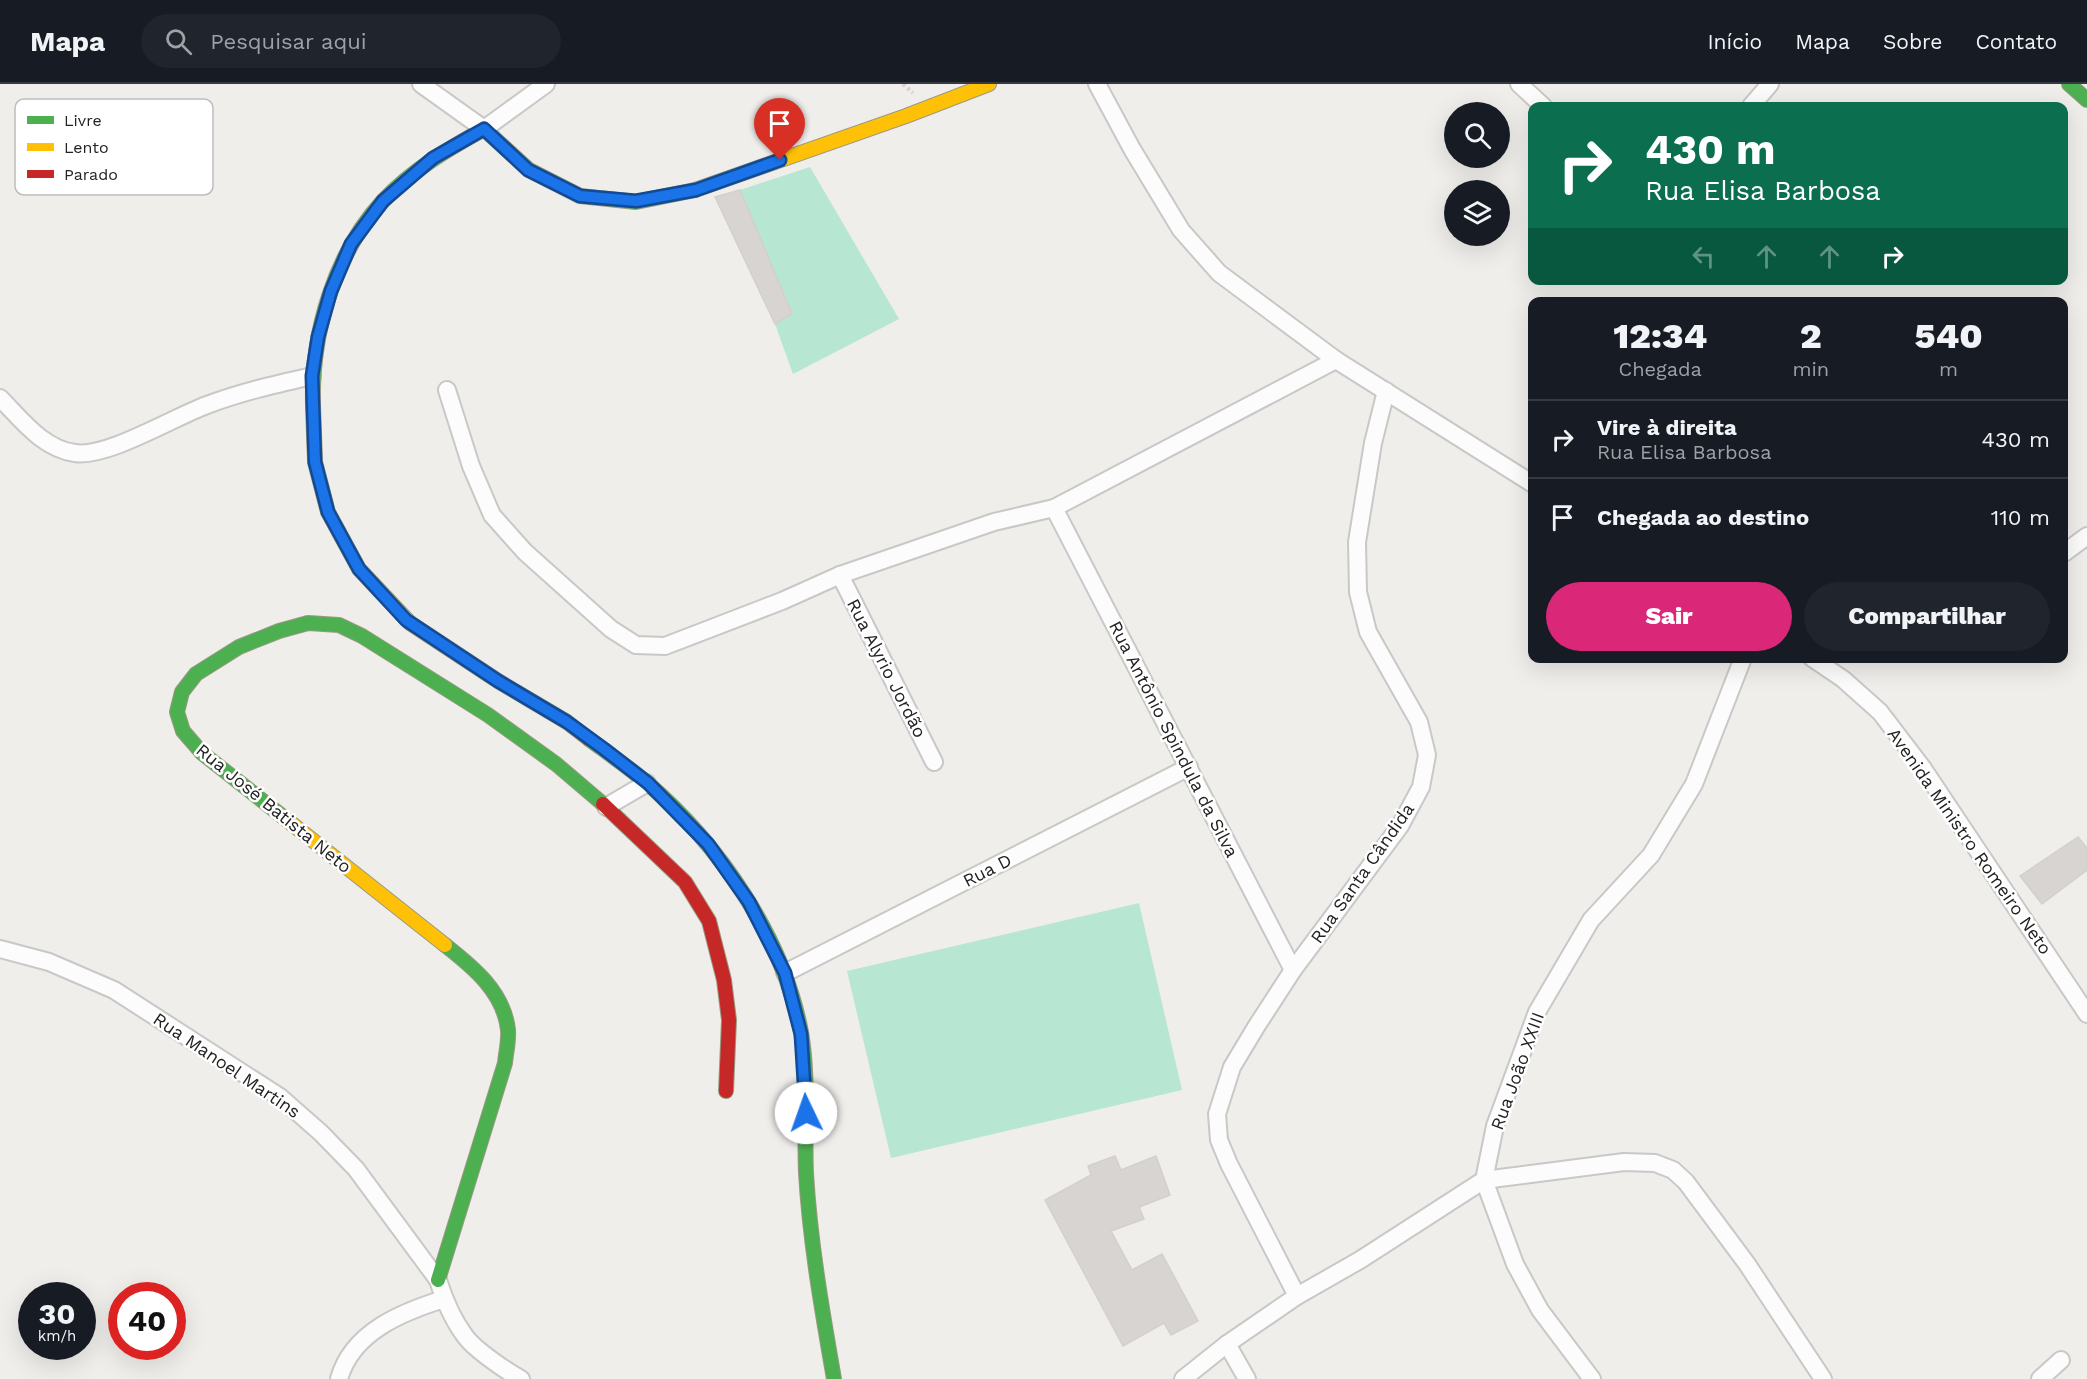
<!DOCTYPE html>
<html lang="pt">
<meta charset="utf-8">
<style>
body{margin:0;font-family:"Work Sans",sans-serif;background:#20242c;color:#f1f3f6;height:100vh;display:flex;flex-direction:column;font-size:22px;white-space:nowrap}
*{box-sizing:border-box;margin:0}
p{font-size:20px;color:#9ea1a6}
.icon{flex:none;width:33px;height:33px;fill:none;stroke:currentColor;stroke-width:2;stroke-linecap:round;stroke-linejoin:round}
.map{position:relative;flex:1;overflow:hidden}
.drawer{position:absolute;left:1528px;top:213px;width:540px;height:366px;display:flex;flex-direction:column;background:#171b24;border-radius:12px;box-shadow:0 6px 24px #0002}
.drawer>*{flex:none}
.hud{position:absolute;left:1528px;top:18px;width:540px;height:183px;border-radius:12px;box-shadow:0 6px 24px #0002;background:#0b6e4f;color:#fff;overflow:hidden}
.tools{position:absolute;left:1444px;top:18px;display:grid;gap:12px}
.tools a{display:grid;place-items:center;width:66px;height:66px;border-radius:50%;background:#171b24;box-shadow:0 6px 24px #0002;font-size:30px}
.speed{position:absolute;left:18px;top:1198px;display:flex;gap:12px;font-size:30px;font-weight:700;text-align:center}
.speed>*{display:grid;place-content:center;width:78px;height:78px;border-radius:50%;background:#171b24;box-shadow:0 6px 24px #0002;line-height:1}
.speed small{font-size:15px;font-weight:400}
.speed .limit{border:9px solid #d22;background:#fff;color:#111}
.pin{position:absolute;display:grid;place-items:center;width:51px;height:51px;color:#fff;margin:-62px -26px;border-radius:50% 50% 50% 0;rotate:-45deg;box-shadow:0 0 6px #0007}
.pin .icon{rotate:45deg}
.me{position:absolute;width:66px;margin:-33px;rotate:357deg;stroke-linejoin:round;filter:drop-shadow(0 0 4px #0008)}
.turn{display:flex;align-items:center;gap:21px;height:126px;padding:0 18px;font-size:27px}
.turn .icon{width:78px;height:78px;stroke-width:2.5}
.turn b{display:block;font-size:42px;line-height:51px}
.lanes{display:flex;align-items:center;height:57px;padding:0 18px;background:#0003;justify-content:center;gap:30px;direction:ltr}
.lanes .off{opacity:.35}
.eta{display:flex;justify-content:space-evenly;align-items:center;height:102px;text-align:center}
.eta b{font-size:36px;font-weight:800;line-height:42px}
.button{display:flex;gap:12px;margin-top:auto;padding:12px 18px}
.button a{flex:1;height:69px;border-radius:36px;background:#db2777;color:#fff;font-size:24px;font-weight:800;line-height:69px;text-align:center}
.button a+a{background:#20242c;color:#f1f3f6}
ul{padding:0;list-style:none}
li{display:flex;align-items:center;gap:18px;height:78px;padding:0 18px;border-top:2px solid #363941}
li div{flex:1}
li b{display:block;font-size:22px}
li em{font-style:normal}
header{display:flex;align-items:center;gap:36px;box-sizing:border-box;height:84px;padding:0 30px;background:#171b24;border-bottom:2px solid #363941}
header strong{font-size:28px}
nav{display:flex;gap:33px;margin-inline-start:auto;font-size:21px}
.search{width:420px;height:54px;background:#20242c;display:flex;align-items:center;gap:15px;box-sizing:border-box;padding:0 21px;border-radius:33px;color:#9ea1a6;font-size:22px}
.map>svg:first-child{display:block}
.pitch{fill:#b7e6d2}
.building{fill:#d7d4d2;stroke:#d3d0cc;stroke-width:1.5}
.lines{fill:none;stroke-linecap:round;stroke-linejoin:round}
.street-casing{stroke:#c9c8c7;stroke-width:20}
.fast-casing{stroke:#999a82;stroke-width:16}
.slow-casing{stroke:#999a82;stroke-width:16}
.jam-casing{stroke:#999a82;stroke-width:16}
.path{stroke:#dccecd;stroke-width:4;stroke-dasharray:3 3;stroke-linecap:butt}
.street{stroke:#fdfcfc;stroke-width:16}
.fast{stroke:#4caf50;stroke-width:14}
.slow{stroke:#ffc107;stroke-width:14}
.jam{stroke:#c62828;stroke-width:14}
.route-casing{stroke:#114b97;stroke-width:15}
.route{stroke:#1a73e8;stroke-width:10}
.labels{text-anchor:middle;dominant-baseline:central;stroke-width:5;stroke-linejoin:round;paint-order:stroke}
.street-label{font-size:18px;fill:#222;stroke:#fff}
.key{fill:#fff;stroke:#bdbdbd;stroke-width:1.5}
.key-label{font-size:16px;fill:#222}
</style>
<header>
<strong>Mapa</strong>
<div class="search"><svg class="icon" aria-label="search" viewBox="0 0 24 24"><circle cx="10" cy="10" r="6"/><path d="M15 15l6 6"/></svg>Pesquisar aqui</div>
<nav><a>Início</a><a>Mapa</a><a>Sobre</a><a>Contato</a></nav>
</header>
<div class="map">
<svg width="2087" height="1295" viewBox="0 0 2087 1295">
<rect width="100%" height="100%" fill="#f0eeeb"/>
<g class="pitch">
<path d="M810 83 899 235 793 290 775 240 792 230 740 106Z"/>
<path d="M1139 819 1182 1006 891 1074 847 887Z"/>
</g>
<g class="building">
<path d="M740 106 792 230 775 240 715 113Z"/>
<path d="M2078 753 2087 764V786L2042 820 2020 792Z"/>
<path d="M1115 1072 1121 1086 1156 1072 1170 1111 1139 1123 1144 1135 1111 1147 1132 1186 1162 1170 1198 1237 1171 1251 1164 1239 1123 1262 1045 1116 1091 1091 1088 1082Z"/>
</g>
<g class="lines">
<defs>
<g id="street">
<path d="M421 0 484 45 546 0"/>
<path d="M1097 0 1132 65 1181 146 1219 189 1336 276 1533 400"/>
<path d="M1519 0 1543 22"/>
<path d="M1751 22 1770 0"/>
<path d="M447 306 471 382 492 431 525 468 611 545 636 561 665 562 782 517 840 491 994 438 1054 424 1336 276"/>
<path d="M0 314C21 335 43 365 75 369 107 374 174 333 207 321 241 308 277 300 312 292"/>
<path d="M1054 424 1293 886"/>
<path d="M2064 469 2087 452"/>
<path d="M840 491 934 678"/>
<path d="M1812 574 1843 595 1880 628 1922 683 2087 930"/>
<path d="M606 723 647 699"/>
<path d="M0 865 49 878 114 906 280 1013 321 1049 356 1085 438 1196C444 1215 453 1236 465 1252 474 1265 506 1287 521 1295"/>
<path d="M785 889 1189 683"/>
<path d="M1297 1212 1229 1080 1219 1056 1217 1030 1232 983 1256 943 1293 886 1400 742 1421 703 1427 671 1419 638 1368 548 1358 508 1357 458 1373 359 1386 307"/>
<path d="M1227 1260 1247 1295"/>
<path d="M339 1295C352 1248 402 1228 444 1215"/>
<path d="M1183 1295 1227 1260 1297 1212 1360 1176 1484 1096 1495 1042 1537 928 1591 836 1651 771 1694 700 1743 574"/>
<path d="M1592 1295 1540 1226 1515 1180 1484 1096 1624 1078 1655 1079 1673 1086 1686 1098 1747 1180 1823 1295"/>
<path d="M2040 1295 2061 1276"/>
</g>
<g id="fast">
<path d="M2069 0 2087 16"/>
<path d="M313 322C311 250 334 170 383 117 412 86 448 65 484 45L529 86 580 112 636 118 695 106"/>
<path d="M589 655C608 669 628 683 646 698 719 760 783 853 801 948 809 994 804 1042 806 1089 810 1158 822 1226 834 1295"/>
<path d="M282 732 202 669 183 647 177 628 182 608 196 590 239 563 279 547 308 539 339 541 362 552 488 631 556 680 603 720"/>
<path d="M438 1196 505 979C506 968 509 957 508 946 504 908 473 883 445 861"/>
</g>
<g id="slow">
<path d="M695 106 906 32 989 0"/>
<path d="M313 322 315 378 328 428 359 485 410 539"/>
<path d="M282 732 445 861"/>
</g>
<g id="jam">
<path d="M410 539 498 597 567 638 589 655"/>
<path d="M603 720 685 798 709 837 724 896 729 936 726 1007"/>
</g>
</defs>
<use href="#street" class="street-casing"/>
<use href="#fast" class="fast-casing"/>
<use href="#slow" class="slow-casing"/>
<use href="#jam" class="jam-casing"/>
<path class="path" d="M903 0 913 9"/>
<use href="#street" class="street"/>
<use href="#fast" class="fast"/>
<use href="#slow" class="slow"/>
<use href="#jam" class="jam"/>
</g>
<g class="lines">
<defs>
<path id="route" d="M780 76 696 106 636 117 580 112 528 86 484 45 433 74 383 117 351 160 331 207 318 253 312 292 315 378 328 428 359 485 406 536 498 597 567 638 604 665 648 699 708 760 749 818 785 889 801 950 806 1029"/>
</defs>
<use href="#route" class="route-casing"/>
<use href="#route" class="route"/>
</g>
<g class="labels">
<g class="street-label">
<text transform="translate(887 584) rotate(63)">Rua Alyrio Jordão</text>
<text transform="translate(1174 655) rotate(63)">Rua Antônio Spindula da Silva</text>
<text transform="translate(274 724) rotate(39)">Rua José Batista Neto</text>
<text transform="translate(1970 757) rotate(55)">Avenida Ministro Romeiro Neto</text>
<text transform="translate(987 786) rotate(-27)">Rua D</text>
<text transform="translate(1362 789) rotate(-55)">Rua Santa Cândida</text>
<text transform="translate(227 981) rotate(34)">Rua Manoel Martins</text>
<text transform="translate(1517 987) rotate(-70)">Rua João XXIII</text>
</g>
</g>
<rect x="15" y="15" width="198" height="96" rx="9" class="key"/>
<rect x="27" y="32" width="27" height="8" fill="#4caf50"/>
<rect x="27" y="59" width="27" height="8" fill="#ffc107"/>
<rect x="27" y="86" width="27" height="8" fill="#c62828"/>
<g class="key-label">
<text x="64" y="42">Livre</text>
<text x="64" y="69">Lento</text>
<text x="64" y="96">Parado</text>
</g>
</svg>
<div class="tools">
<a><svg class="icon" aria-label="search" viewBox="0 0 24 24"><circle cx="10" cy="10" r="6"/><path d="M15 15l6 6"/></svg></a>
<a><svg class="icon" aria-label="layers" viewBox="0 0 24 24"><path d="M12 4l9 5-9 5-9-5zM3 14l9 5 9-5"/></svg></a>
</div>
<div class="speed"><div>30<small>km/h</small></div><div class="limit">40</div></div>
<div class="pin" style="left:780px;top:76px;background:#d93025"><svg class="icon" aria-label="arrive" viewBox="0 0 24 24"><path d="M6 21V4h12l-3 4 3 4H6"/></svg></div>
<svg class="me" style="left:806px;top:1029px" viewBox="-20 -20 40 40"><circle r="19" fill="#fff"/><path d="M0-13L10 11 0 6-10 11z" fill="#1a73e8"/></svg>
<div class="hud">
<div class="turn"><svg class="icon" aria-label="right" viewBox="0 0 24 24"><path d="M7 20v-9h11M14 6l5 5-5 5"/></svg><div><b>430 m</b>Rua Elisa Barbosa</div></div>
<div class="lanes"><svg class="icon off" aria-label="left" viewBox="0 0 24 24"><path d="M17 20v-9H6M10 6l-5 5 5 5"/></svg><svg class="icon off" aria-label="ahead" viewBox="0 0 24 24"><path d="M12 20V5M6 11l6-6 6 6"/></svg><svg class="icon off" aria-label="ahead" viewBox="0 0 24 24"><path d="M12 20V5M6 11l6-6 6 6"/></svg><svg class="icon" aria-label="right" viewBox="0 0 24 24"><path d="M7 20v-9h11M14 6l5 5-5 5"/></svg></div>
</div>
<section class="drawer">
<div class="eta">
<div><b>12:34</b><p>Chegada</p></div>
<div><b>2</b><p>min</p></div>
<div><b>540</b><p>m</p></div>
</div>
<ul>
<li><svg class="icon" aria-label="right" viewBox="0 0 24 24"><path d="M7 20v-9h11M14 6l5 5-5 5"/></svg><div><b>Vire à direita</b><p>Rua Elisa Barbosa</p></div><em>430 m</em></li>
<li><svg class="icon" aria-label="arrive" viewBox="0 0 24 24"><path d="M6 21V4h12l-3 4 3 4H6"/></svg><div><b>Chegada ao destino</b></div><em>110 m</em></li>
</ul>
<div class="button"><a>Sair</a><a>Compartilhar</a></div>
</section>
</div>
